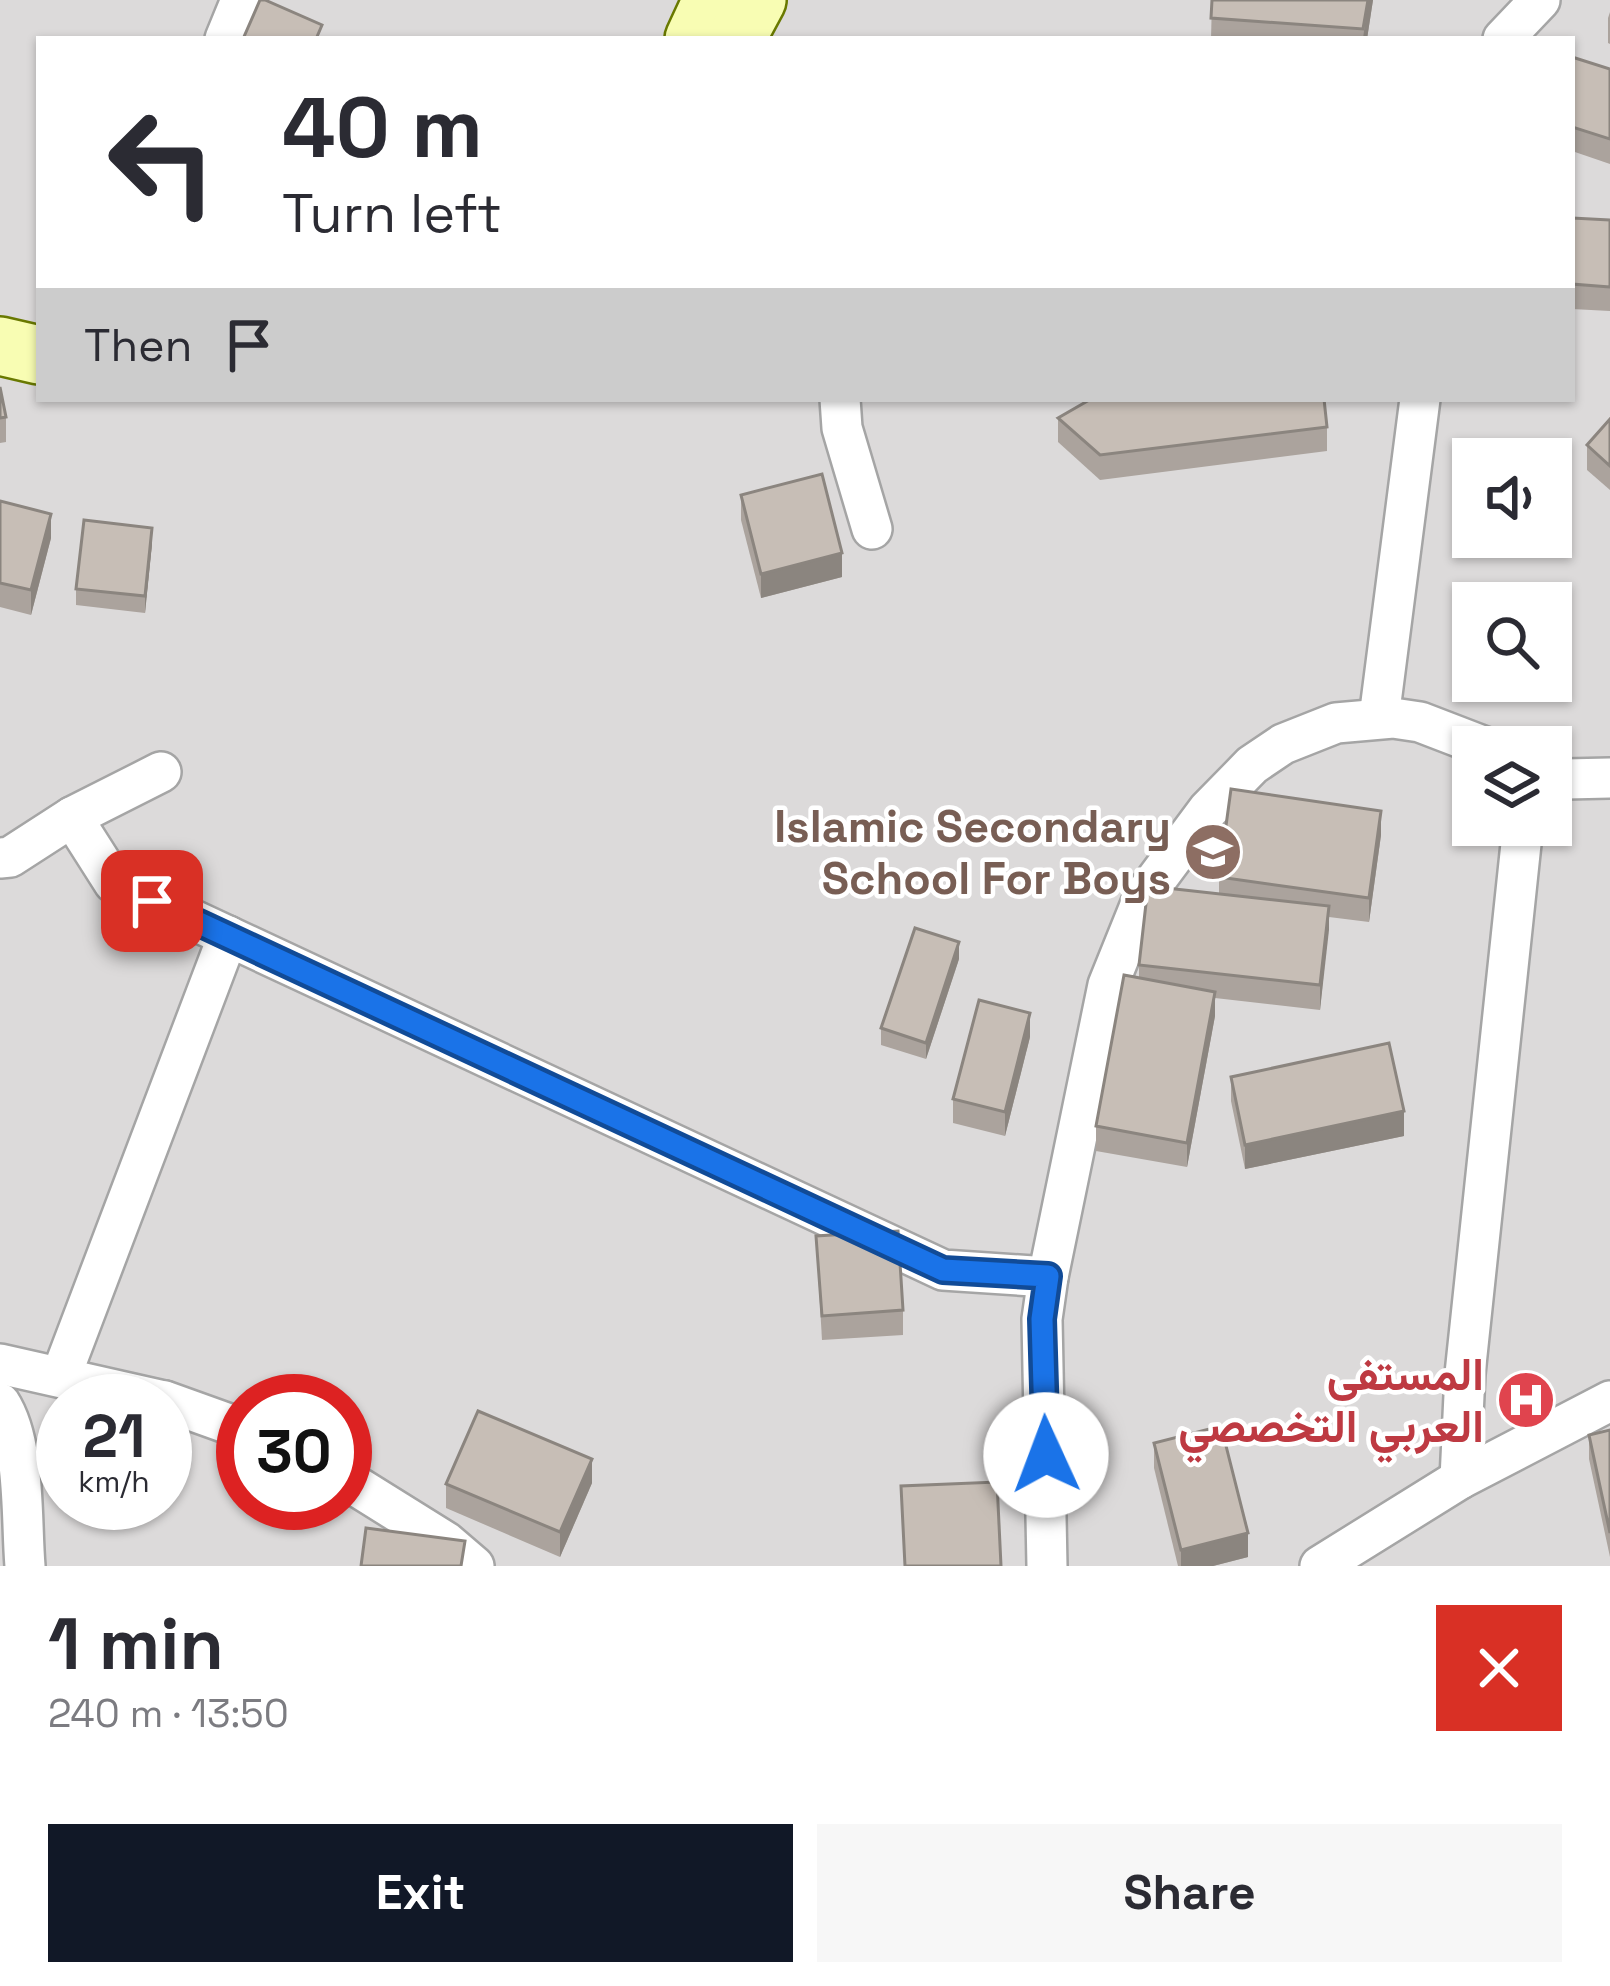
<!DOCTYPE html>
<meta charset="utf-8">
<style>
body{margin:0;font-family:"Space Grotesk",Vazirmatn,sans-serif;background:#f7f7f7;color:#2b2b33;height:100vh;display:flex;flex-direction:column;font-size:45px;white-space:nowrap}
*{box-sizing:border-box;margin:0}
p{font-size:39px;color:#7c7c81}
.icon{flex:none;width:66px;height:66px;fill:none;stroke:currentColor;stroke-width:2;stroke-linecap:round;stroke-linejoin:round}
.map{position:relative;height:1566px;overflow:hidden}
.details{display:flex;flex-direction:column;background:#fff;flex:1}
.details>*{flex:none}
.guide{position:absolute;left:36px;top:36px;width:1539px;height:366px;border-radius:0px;box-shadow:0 3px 9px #0004;background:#fff;color:#2b2b33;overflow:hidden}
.tools{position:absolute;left:1452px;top:438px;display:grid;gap:24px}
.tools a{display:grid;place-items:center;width:120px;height:120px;border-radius:0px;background:#fff;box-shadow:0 3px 9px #0004;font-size:60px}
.speed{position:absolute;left:36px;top:1374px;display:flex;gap:24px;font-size:60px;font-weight:700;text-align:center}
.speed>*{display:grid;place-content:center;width:156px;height:156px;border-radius:50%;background:#fff;box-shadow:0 3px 9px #0004;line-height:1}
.speed small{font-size:30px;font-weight:400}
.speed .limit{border:18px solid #d22;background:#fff;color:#111}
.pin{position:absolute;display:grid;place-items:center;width:102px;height:102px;color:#fff;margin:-51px;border-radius:24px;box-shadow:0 6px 18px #0006}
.me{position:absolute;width:132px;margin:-66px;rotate:358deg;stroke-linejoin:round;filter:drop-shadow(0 0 9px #0008)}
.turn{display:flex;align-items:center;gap:42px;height:252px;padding:0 48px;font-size:54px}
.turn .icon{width:156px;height:156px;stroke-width:2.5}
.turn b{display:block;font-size:84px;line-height:102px}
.then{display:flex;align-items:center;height:114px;padding:0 48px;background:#0003;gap:24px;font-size:45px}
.round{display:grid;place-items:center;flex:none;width:126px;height:126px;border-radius:0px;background:#f7f7f7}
.overview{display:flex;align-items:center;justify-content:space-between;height:204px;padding:0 48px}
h1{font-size:72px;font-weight:600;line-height:90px}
.cta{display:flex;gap:24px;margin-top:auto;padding:24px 48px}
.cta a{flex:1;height:138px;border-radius:0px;background:#111827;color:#fff;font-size:48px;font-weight:600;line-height:138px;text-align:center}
.cta a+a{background:#f7f7f7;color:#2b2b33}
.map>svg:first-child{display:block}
.residential{fill:#dcdada;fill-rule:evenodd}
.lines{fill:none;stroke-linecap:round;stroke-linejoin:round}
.minor-casing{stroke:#a5a5a5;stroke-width:44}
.secondary-casing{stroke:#697900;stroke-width:62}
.minor{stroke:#fff;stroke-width:39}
.secondary{stroke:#f8fdb3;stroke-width:57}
.wall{fill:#aba39d}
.shaded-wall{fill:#8b857f}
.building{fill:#c7beb6;stroke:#8b857f;stroke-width:3}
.route-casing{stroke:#114b97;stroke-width:30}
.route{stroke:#1a73e8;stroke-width:21}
.labels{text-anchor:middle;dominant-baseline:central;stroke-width:9;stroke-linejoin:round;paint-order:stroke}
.education-label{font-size:45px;font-weight:bold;fill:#785e54;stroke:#fff;text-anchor:end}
.health-label{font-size:45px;font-weight:bold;fill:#be3a42;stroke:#fff;text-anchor:end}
</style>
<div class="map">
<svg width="1610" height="1566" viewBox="0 0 1610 1566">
<rect width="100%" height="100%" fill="#efebe3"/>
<path class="residential" d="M0 0H1610V1566H0ZM39 39H1572V399H39ZM1473 459H1551V537H1473ZM1473 603H1551V681H1473ZM1473 747H1551V825H1473ZM63 1401H165V1503H63ZM243 1401H345V1503H243Z"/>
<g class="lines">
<defs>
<g id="minor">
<path d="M225 39 241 0"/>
<path d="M1503 39 1540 0"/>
<path d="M840 399 842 428 872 529"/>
<path d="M1379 718 1420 399"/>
<path d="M1551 774 1566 779 1610 778"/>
<path d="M72 817 114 883 943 1270 1048 1277"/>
<path d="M0 858 10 857 72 817 161 772"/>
<path d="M0 1364 164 1401"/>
<path d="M61 1376 228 936"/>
<path d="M165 1401 243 1429"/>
<path d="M0 1403C26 1443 21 1519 25 1566"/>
<path d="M345 1479 446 1542 474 1566"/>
<path d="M1460 1479 1465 1374 1523 825"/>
<path d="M1047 1566 1042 1319 1048 1277 1108 985 1144 896 1208 810 1252 765 1283 744 1336 723 1393 718 1420 722 1485 747"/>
<path d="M1320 1566 1460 1479 1610 1401"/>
</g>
<g id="secondary">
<path d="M694 39 712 0"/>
<path d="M736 39 757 0"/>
<path d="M0 346 39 355"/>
</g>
</defs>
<use href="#minor" class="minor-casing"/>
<use href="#secondary" class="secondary-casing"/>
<use href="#minor" class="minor"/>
<use href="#secondary" class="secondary"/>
</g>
<g class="wall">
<path d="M1212 0H1373L1367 39H1211Z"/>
<path d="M1610 12V44L1608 43V18Z"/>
<path d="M1572 57 1610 69V164L1572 151Z"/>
<path d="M1572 218 1610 220V311L1572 309Z"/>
<path d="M0 387 6 417V442L0 443Z"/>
<path d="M1058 418 1327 427V451L1100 480 1058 442Z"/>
<path d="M1610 419V490L1587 470V445Z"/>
<path d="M741 495 842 577 761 598 741 520Z"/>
<path d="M0 501 51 538 31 615 0 607Z"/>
<path d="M152 544 145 613 76 605V589Z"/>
<path d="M1381 835 1369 922 1329 917 1320 1010 1215 998V1016L1187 1167 1096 1151V1126L1139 978V965L1219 893V877Z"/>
<path d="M959 959 926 1059 881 1045V1028Z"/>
<path d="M1030 1037 1005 1136 953 1123V1099Z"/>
<path d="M1231 1077 1404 1136 1245 1169 1231 1101Z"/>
<path d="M816 1236 903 1310V1335L822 1340Z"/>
<path d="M1610 1430V1557L1589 1459V1435Z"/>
<path d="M1154 1443 1248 1557 1213 1566H1178L1154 1468Z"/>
<path d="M592 1483 560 1557 446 1508V1484Z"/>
</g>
<g class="shaded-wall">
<path d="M1368 0H1373L1367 39H1363Z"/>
<path d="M51 514V538L31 615V590Z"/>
<path d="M152 528V544L145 613V596Z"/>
<path d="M842 553V577L761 598V574Z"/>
<path d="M1381 811V835L1369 922V898Z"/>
<path d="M1329 906V930L1320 1010V985Z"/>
<path d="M959 942V959L926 1059V1043Z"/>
<path d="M1215 992V1016L1187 1167V1143Z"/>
<path d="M1030 1013V1037L1005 1136V1112Z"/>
<path d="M1404 1111V1136L1245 1169V1145Z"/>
<path d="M592 1459V1483L560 1557V1532Z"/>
<path d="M1248 1533V1557L1213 1566H1181V1550Z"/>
</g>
<g class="building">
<path d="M260 0H265L322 25 316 39H243Z"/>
<path d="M1212 0H1368L1363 29 1211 18Z"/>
<path d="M1572 57 1610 69V139L1572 127Z"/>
<path d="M1572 218 1610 220V287L1572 284Z"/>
<path d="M0 387 6 417 0 418Z"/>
<path d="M1091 399H1324L1327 427 1100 455 1058 418Z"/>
<path d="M1610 419V466L1587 445Z"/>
<path d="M822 474 842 553 761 574 741 495Z"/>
<path d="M0 501 51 514 31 590 0 583Z"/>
<path d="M84 520 152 528 145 596 76 589Z"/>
<path d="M1231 789 1381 811 1369 898 1219 877Z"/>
<path d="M1148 886 1329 906 1320 985 1139 965Z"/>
<path d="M915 928 959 942 926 1043 881 1028Z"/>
<path d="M1124 975 1215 992 1187 1143 1096 1126Z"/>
<path d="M979 1000 1030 1013 1005 1112 953 1099Z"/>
<path d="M1389 1043 1404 1111 1245 1145 1231 1077Z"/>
<path d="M898 1231 903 1310 822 1316 816 1236Z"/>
<path d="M478 1411 592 1459 560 1532 446 1484Z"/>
<path d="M1221 1426 1248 1533 1181 1550 1154 1443Z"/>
<path d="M1610 1430V1533L1589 1435Z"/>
<path d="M997 1482 1001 1566H905L901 1486Z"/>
<path d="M366 1528 465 1541 461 1566H361Z"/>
</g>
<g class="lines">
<defs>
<path id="route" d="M152 901 943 1270 1048 1276 1042 1319 1046 1455"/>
</defs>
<use href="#route" class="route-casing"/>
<use href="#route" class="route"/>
</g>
<defs>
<symbol id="school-disc" viewBox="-11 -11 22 22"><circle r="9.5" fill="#8d6e63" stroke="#fff"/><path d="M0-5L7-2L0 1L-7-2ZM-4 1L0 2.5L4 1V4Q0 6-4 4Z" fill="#fff"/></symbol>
<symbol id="hospital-disc" viewBox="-11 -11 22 22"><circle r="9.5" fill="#e0444e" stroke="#fff"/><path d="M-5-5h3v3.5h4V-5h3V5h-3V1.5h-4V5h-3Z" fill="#fff"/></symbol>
</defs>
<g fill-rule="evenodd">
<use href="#school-disc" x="1180" y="819" width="66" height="66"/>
<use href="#hospital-disc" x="1493" y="1367" width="66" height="66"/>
</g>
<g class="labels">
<g class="education-label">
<text x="1171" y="826">Islamic Secondary<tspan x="1171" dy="52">School For Boys</tspan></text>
</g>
<g class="health-label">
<text x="1484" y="1374">المستفى<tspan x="1484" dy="52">العربي التخصصي</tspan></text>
</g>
</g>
</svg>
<div class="tools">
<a><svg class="icon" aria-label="sound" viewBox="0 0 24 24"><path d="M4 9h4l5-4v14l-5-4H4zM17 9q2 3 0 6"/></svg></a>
<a><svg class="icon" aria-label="search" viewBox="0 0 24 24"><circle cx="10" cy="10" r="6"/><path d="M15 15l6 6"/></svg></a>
<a><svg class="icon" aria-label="layers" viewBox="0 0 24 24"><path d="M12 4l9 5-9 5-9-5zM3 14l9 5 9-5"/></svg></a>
</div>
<div class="speed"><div>21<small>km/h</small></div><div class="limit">30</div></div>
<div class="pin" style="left:152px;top:901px;background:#d93025"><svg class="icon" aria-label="arrive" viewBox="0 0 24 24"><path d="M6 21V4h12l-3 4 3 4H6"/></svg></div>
<svg class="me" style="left:1046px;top:1455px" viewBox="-20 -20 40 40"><circle r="19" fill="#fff"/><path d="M0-13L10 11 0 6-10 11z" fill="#1a73e8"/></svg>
<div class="guide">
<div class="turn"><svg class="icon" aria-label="left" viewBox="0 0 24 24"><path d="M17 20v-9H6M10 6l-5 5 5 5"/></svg><div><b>40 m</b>Turn left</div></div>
<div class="then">Then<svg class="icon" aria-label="arrive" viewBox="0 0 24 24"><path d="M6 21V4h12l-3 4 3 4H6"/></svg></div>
</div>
</div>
<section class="details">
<div class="overview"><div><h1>1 min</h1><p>240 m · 13:50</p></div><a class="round" style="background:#d93025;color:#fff"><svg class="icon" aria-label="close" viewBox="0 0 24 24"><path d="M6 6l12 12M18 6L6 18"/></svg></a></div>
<div class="cta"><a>Exit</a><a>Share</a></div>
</section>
